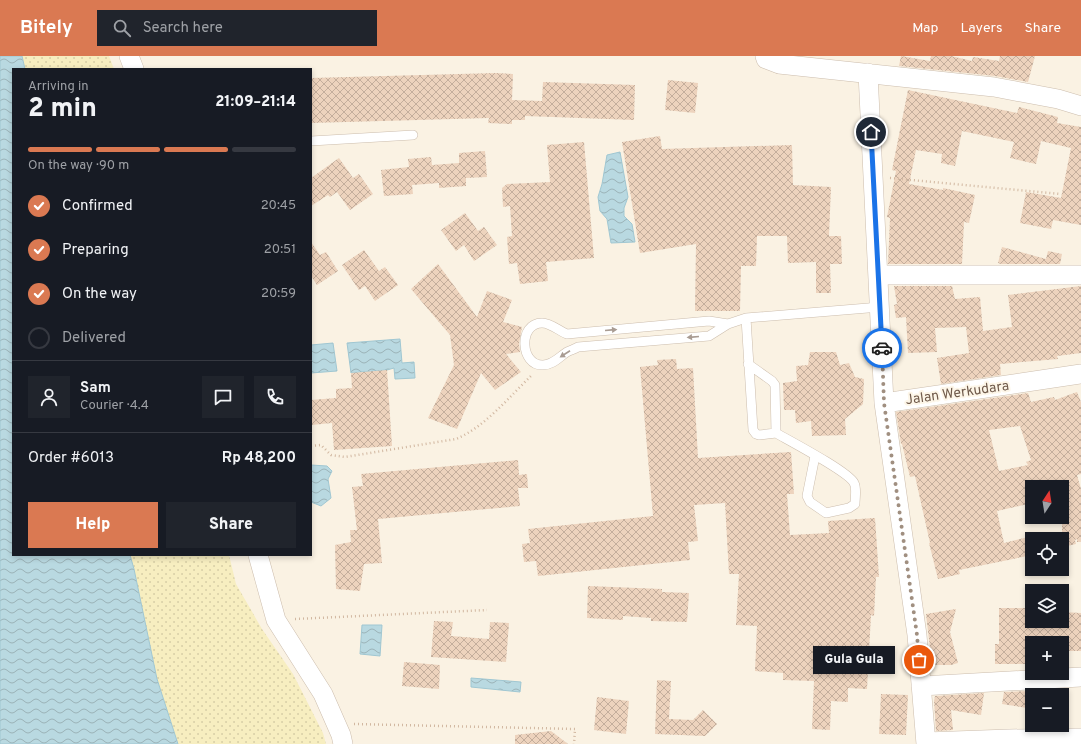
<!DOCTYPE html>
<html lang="en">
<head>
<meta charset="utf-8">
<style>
	:root { --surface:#171b24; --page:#20242c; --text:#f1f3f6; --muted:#9ea1a6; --line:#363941; --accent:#da7952 }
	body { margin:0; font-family:Overpass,sans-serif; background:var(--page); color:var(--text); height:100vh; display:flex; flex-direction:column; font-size:15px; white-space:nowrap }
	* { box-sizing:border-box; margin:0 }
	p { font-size:13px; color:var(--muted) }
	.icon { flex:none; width:22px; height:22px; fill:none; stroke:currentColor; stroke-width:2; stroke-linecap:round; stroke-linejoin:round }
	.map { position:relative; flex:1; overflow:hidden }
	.side { position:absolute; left:12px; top:12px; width:300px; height:488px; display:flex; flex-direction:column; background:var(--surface); border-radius:0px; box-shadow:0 2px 6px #0003 }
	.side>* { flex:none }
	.needle { width:26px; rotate:12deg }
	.controls { position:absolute; left:1025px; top:424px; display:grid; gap:8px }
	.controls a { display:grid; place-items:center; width:44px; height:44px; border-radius:0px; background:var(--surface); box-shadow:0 2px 6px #0003; font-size:20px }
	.pin { position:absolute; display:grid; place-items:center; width:34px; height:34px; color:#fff; margin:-17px; border:2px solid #fff; border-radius:50%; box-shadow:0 1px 4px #0007 }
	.courier { position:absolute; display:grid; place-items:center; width:40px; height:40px; margin:-20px; border:3px solid #1a73e8; border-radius:50%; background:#fff; color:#222; box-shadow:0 1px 5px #0007 }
	.bubble { position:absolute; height:28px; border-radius:0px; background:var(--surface); box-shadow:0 2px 6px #0003; font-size:13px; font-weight:800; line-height:28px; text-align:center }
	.summary em { font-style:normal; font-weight:800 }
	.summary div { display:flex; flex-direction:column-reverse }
	.summary { display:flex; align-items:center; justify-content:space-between; height:68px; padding:0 16px }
	h1 { font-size:26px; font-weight:800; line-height:30px }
	.bar { display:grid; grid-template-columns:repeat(4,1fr); gap:6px 4px; align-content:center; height:48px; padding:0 16px }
	.bar i { height:5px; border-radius:3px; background:var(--line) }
	.bar .current { background:var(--accent) }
	.bar p { grid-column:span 4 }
	.line { display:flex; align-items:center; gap:10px; padding:0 16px; border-top:1px solid var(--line) }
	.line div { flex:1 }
	.round { display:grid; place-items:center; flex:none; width:42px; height:42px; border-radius:0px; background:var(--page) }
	ol { padding:0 16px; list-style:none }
	li { display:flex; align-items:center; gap:12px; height:44px }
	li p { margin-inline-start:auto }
	li .icon { padding:4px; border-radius:50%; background:var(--accent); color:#fff; stroke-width:4 }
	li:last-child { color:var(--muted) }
	li i { width:22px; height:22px; border:2px solid var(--line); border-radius:50% }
	.cta { display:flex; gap:8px; margin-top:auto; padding:8px 16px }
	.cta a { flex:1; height:46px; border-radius:0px; background:var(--accent); color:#fff; font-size:16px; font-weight:800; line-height:46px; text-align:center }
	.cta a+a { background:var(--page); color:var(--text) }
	header { display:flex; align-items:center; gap:24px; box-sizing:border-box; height:56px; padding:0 20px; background:var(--accent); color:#fff }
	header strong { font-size:19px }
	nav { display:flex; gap:22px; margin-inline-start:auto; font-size:14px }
	.search { width:280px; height:36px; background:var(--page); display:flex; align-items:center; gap:10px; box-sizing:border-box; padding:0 14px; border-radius:0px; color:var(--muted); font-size:15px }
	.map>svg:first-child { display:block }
	.sand { fill:url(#sand-dots) }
	.water { fill:url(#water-waves); stroke:#a0c7d2 }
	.building { fill:url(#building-cross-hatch); fill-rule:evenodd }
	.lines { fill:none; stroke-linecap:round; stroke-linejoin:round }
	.service-casing { stroke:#ccbdad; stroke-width:10 }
	.minor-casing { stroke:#ccbdad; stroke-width:20 }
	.path { stroke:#d1b7a0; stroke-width:2.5; stroke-dasharray:1 3; stroke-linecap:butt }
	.service { stroke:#fff; stroke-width:9 }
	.minor { stroke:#fff; stroke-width:19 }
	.oneway { fill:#a99c93 }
	.done { stroke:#a08f80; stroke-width:4; stroke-dasharray:0 7.2 }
	.route { stroke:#1a73e8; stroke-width:5 }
	.labels { text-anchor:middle; stroke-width:4; stroke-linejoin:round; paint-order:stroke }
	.street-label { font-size:14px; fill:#6f5a4b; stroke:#fdf6e8 }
</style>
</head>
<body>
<header>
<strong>Bitely</strong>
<div class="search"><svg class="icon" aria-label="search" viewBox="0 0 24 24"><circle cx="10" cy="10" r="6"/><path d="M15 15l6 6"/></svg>Search here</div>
<nav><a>Map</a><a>Layers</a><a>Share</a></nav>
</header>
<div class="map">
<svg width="1081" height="688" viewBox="0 0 1081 688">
	<defs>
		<pattern id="sand-dots" width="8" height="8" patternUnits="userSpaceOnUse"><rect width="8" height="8" fill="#f7eec0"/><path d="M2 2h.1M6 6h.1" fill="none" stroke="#d7cea6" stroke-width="1.8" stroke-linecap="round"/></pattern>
		<pattern id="water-waves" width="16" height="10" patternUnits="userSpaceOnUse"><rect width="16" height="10" fill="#b9d9e1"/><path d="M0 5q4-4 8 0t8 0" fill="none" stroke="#9bb3b8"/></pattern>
		<pattern id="building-cross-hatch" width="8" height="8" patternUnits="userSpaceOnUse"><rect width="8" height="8" fill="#edd3bd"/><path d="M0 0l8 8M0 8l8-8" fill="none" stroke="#c4ae9c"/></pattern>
	</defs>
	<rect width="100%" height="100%" fill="#faf2e3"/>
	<path class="sand" d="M22 0H109L114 13H25Z
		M130 499H229L236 528 262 573 293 618 323 677 326 688H178L157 623 134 513Z"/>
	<path class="water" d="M0 0H22L25 13H13V499H130L134 513 157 623 178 688H0Z
		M620 96 628 141 624 152V160L632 168 635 186 611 187 607 163 600 155 598 141 602 128 607 99Z
		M400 283 402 307 414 306 415 322 395 323 394 312 387 314 351 317 347 287Z
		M333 287 337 315 311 317V289Z
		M311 409 327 410 332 415 328 423 331 442 321 450 311 446Z
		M362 569H382L380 600 360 598Z
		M471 622 521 626 520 636 471 631Z"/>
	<path class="building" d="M901 0 930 5 931 0H951L972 5 973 1 999 5 1000 0H1035L1028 26 995 20 899 10Z
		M496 17 513 18 512 44 542 45 543 26 635 29 634 64 525 60V64H512V68L488 67 489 62 311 67V22Z
		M668 24 698 27 695 57 665 54Z
		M908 34 1017 57 1019 51 1058 61 1057 67 1081 71V169L1053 164 1051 173 1020 167 1026 136 1061 142 1071 92 1041 85 1036 108 1010 102 1014 86 962 75 955 110 941 107 942 98 916 94 909 128 943 134V132L975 139 969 167 964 166 962 208H888L890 162 887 161 896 115 892 114Z
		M660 80 662 93 792 89 793 129 831 131 829 180H841L842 208H830L831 237H816V206L788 207 787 180H757L756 210H741L740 255H695L696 188 640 197 622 86Z
		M584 86 594 202 546 206 548 225 520 228 517 207 509 208 507 181 512 180 510 150 503 151 502 132 507 128 550 126 547 89Z
		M485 95 487 121 466 122V130L439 132V127L412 129 413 138 384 140 381 114 409 111 408 103 431 101 432 109 459 107V97Z
		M339 102 353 122 359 118 373 138 350 154 337 136 330 141 328 139 311 150V122Z
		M465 157 478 175 484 171 497 189 474 205 464 189 456 195 441 174Z
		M311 186 320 199 326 196 338 215 317 229 311 220Z
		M1002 191 1046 203 1048 195 1062 198 1060 208H1001L998 207Z
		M364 194 379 215 385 211 398 229 375 245 365 230 359 234 342 209Z
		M438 208 477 261 487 235 512 244 503 266 522 271 519 288 520 296 506 298 521 316 495 334 481 317 457 373 428 362 454 309 450 279 411 233Z
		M894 230H952L955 243 980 241 983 275 1012 271 1008 239 1081 230V297L1057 300 1058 303 1000 308 1001 319 941 328 937 302 969 297 966 271 935 272 937 296 908 297 906 261 896 262 894 249 897 248Z
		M810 296H836L840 309 849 307 855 321 864 323 863 348 845 363 846 379 812 380 811 365 796 367 795 354H784L783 327 797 325 796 310 808 309Z
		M676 303 677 313 693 312 698 402 791 396 794 438H787L790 479 829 477 828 465 875 462 879 521H876L874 560 871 559 867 633 848 632V646L831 645 830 674 812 673 814 625 783 624V617L755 615 757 570 736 569 739 518H729L725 447 694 449 698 485 688 486 690 504 538 520 536 505 524 506 522 488 530 487 528 473 653 460 640 311 658 309 657 304Z
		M387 314 392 390 334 394 332 367 311 369V344L336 342V333L352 332 351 317Z
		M1077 336 1081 346V418L1077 419 1081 433V486H1077V483L1075 484 1076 488 1062 491V450H1067L1062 431H1032V447L997 455 1004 487 1032 480V499L959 514 960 518 938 523 929 487H930L915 420 910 421 902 388H901L896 356 1028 337 1031 346 1054 341 1055 344ZM1020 370 1031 404 1026 406 1028 409 999 415 989 374Z
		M518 404 519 419 527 418 528 432H518L520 450 378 463 382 507 364 508 360 535 336 533 335 489 351 486 350 474H357L352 431 363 430 361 418Z
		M588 530 662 533V536L689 537 687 566 651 565V562L623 560V564L587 562Z
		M999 552H1029V565H1062L1063 556 1081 557V595H1062V587H1032V608H995V588H999Z
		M956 553 950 576 958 607 951 609H932L926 558Z
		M434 565 453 566 451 580 489 583 490 566 509 567 506 606 431 601Z
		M404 606 440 609 439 633 402 630Z
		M657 624 671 625 669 663 693 664 703 654 717 668 705 680 655 678Z
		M1030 635 1027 652 1002 648 1004 636Z
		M984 637 981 659 951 654 953 674 936 675 934 645 935 640Z
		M881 638 908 639 906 679 879 678Z
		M597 641 629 645 626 678 594 674Z
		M551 675 568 688H515V679Z"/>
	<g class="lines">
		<g class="service-casing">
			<path id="service" d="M311 85 413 79
				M746 262 753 374 756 378 759 379 776 377 775 329 772 325 748 308
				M728 268 709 265 567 278C559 275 551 267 542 267 518 267 520 310 543 309 553 309 559 301 567 296 571 294 575 293 578 291L709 280 728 268 746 262 880 251
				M776 377C790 385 849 416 854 427 857 432 855 442 855 448L849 452 826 457 810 446 807 440 815 400"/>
		</g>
		<g class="minor-casing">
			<path id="minor" d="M129 0 134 13
				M765 0 766 3 779 8 994 31 1058 43 1081 50
				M868 17 884 347 917 579 926 688
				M878 219H1081
				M884 347 1081 318
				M258 499 276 564 323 638 341 679 343 688
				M921 630 1081 621
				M926 686 1009 683 1081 682"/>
		</g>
		<path class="path" d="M890 122 1060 138
			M311 390 321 389 331 399 345 401 456 383C485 371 509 341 532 319
			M295 563 487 554
			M354 668 575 673 574 688"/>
		<use href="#service" class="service"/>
		<use href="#minor" class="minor"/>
	</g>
	<defs><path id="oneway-solid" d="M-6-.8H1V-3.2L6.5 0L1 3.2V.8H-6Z"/></defs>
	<g class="oneway">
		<use href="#oneway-solid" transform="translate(611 274) rotate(-5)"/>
		<use href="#oneway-solid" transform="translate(693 281) rotate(175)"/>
		<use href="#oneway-solid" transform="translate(565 298) rotate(147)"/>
	</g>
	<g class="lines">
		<path class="done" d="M882 292 884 347 917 579 919 604"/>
		<path class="route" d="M871 76 882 292"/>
	</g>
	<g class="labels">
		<g class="street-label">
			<text transform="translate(957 336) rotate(-8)" y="5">Jalan Werkudara</text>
		</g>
	</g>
</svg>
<div class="controls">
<a><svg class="needle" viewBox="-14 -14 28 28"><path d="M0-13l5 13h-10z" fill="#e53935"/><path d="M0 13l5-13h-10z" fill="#9ea1a6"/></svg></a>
<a><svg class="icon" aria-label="locate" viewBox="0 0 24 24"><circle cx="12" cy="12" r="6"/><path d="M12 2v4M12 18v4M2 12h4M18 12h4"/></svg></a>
<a><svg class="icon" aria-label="layers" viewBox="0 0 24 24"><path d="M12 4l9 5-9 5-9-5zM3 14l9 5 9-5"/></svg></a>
<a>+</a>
<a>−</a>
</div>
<div class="pin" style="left:919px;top:604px;background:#ea580c"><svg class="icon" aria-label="bag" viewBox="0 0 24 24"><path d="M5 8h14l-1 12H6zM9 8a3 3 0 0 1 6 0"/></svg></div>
<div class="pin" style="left:871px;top:76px;background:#1f2937"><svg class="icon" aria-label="home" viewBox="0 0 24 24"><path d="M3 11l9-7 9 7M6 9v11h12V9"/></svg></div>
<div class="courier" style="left:882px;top:292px"><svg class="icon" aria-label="car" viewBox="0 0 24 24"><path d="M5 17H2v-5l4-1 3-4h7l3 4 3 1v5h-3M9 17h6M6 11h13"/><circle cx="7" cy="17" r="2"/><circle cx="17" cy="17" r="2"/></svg></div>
<div class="bubble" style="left:813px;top:590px;width:82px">Gula Gula</div>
<section class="side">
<div class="summary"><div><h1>2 min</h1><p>Arriving in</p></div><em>21:09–21:14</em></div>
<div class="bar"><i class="current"></i><i class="current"></i><i class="current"></i><i></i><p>On the way · 90 m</p></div>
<ol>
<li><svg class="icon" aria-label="check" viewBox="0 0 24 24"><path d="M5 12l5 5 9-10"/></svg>Confirmed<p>20:45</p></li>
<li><svg class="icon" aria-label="check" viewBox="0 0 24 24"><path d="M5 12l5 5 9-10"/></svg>Preparing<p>20:51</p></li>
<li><svg class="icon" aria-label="check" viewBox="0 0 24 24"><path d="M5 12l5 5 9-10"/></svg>On the way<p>20:59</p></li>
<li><i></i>Delivered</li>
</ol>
<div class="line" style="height:72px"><a class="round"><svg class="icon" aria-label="person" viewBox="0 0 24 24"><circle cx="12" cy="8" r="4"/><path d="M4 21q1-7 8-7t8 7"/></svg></a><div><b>Sam</b><p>Courier · 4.4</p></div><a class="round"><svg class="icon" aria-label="chat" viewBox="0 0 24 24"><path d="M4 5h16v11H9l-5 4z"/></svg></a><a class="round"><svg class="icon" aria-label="phone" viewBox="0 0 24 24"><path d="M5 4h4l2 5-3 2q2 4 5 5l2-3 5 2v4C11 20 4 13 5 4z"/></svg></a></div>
<div class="line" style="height:52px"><div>Order #6013</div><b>Rp 48,200</b></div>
<div class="cta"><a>Help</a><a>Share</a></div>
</section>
</div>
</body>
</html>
